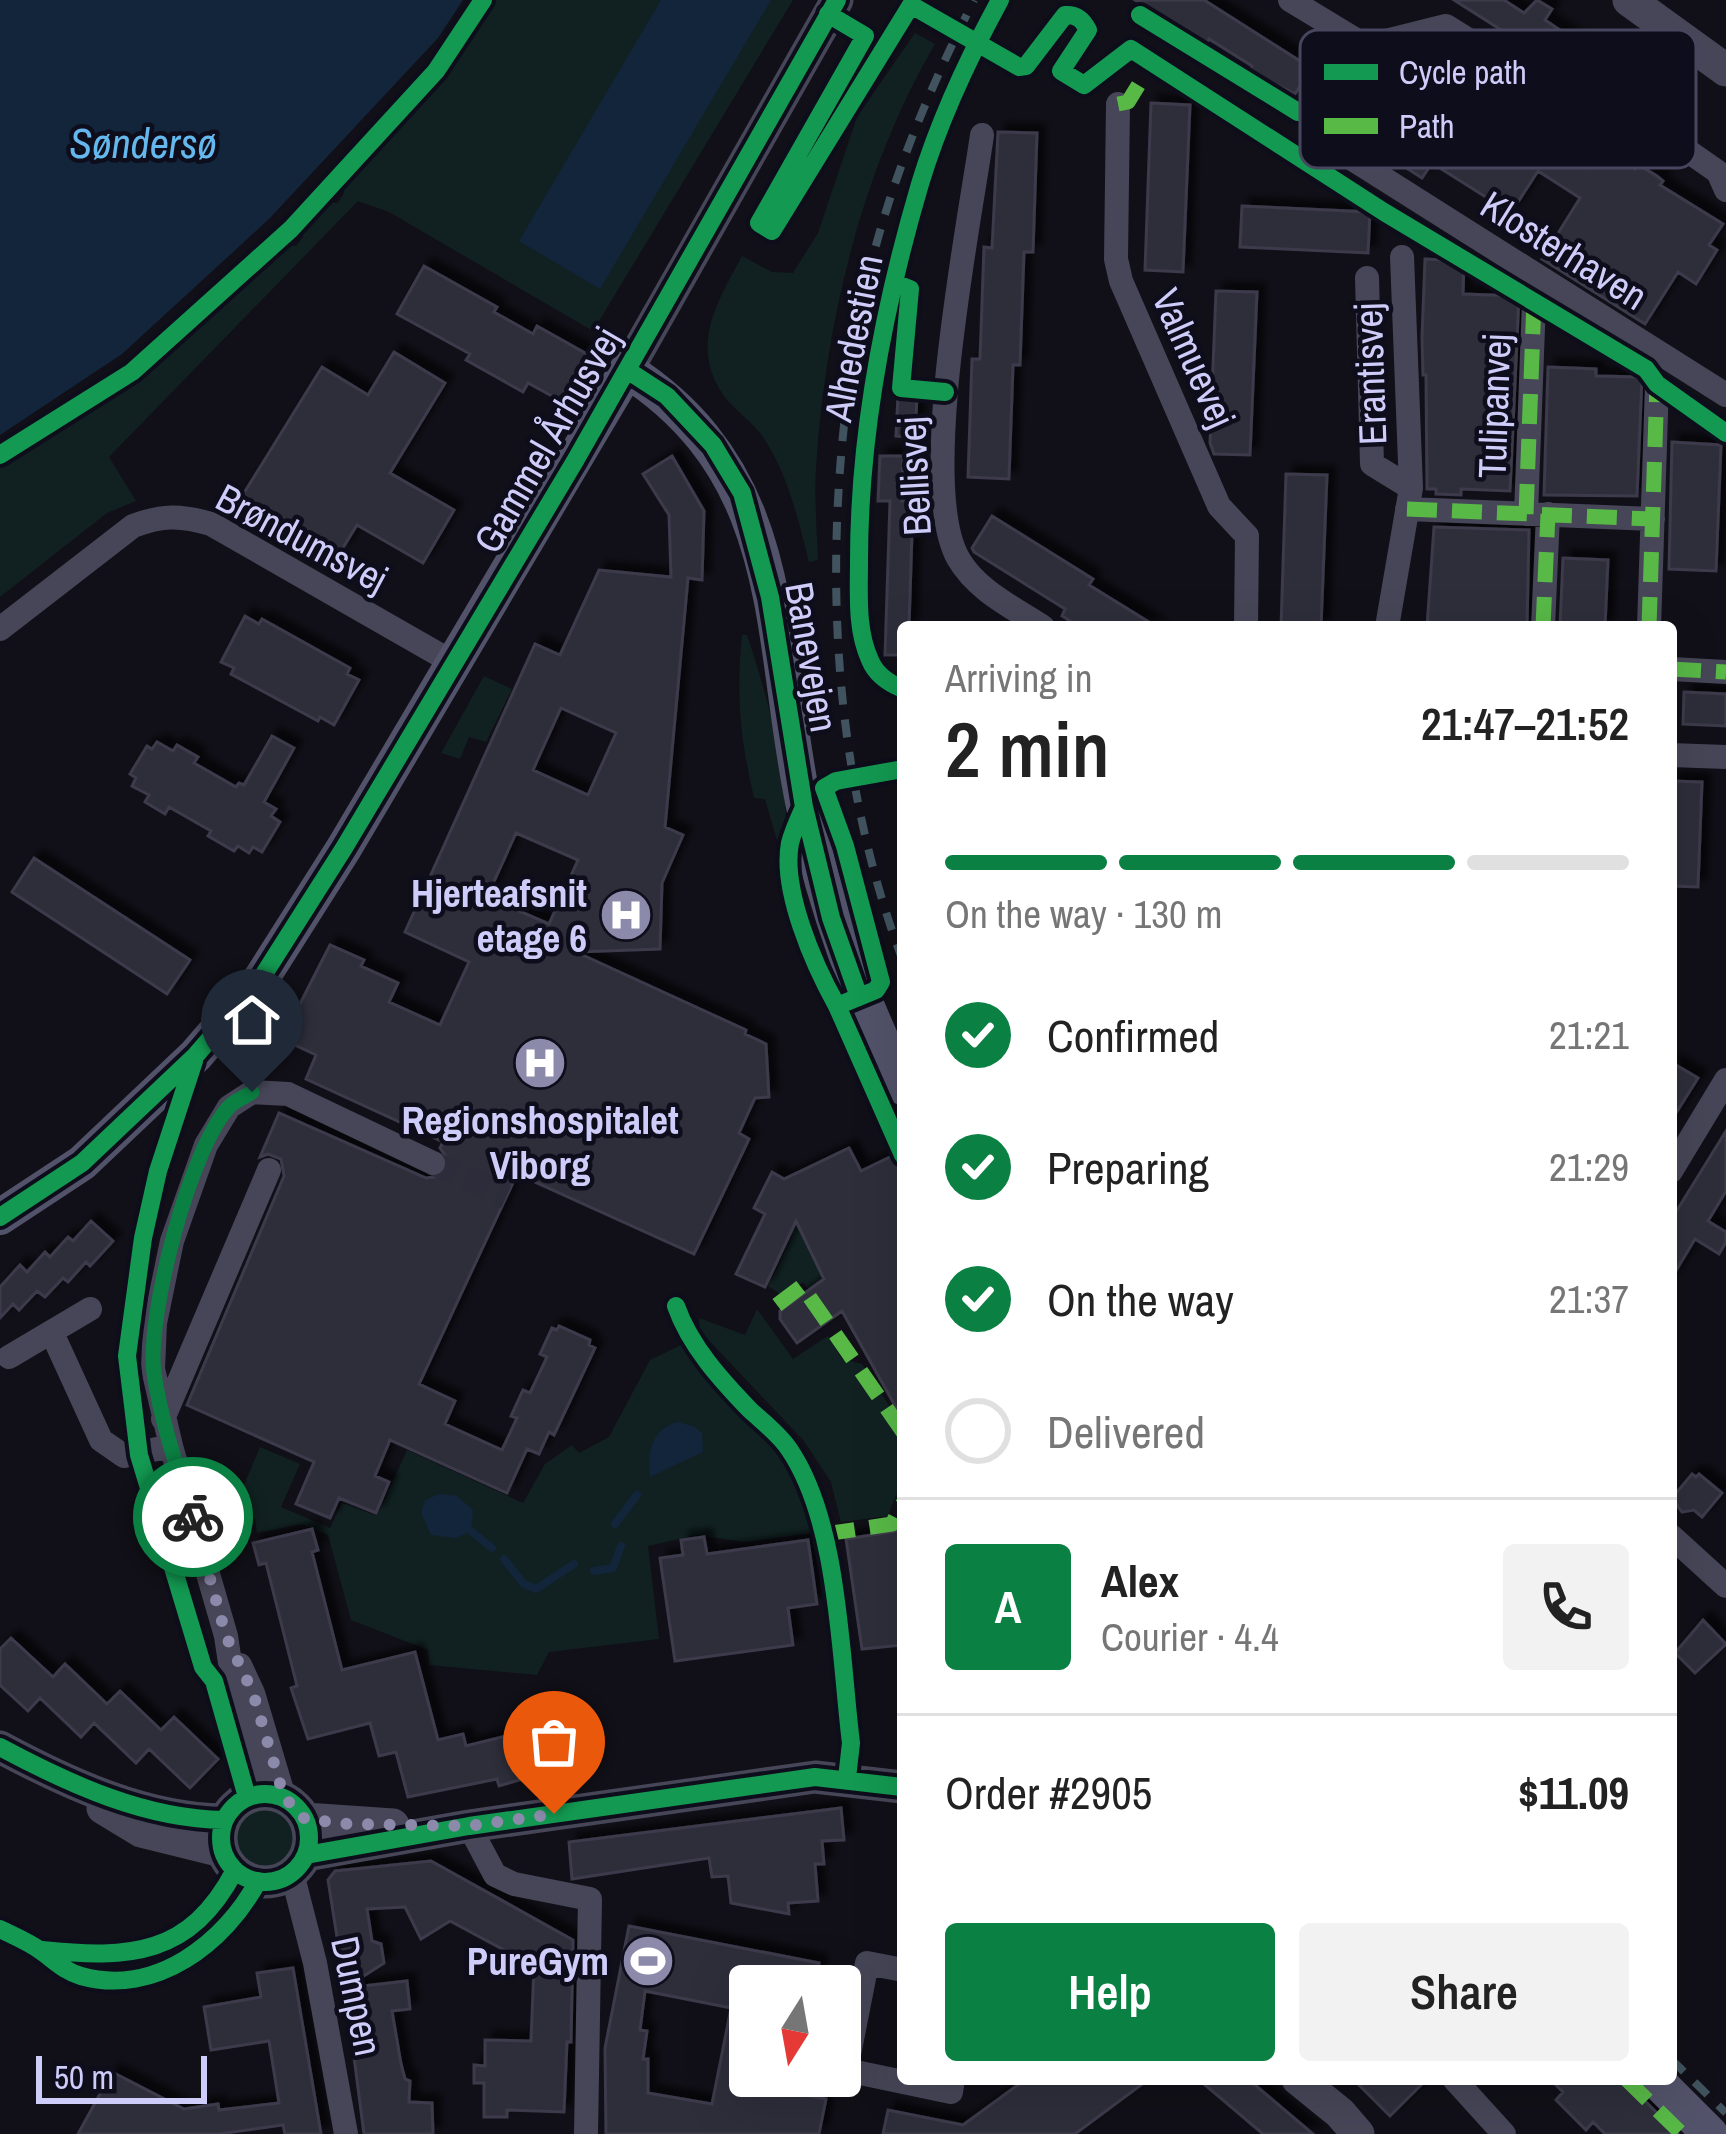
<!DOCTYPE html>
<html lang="en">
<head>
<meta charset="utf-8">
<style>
	:root { --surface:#fff; --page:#f2f2f2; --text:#222; --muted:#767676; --line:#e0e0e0; --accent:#0b8043 }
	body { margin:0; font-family:"Archivo Narrow",sans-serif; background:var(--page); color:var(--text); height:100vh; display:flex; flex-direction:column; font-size:45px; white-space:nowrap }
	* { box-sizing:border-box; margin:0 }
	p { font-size:39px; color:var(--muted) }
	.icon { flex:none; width:66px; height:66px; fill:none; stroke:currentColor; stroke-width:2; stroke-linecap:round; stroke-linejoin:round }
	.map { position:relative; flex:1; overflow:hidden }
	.side { position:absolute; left:897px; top:621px; width:780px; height:1464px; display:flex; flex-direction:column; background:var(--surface); border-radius:12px; box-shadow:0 12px 48px #0002 }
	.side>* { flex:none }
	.needle { width:78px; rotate:191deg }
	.controls { position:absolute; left:729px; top:1965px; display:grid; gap:24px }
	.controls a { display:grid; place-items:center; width:132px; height:132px; border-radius:12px; background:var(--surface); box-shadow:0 12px 48px #0002; font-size:60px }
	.scale { position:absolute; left:36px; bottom:30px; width:171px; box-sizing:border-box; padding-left:12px; border:6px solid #ceccf9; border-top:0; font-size:33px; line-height:42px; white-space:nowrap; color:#ceccf9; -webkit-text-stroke:9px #0e0d1b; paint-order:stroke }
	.pin { position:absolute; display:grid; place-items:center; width:102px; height:102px; color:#fff; margin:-123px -51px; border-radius:50% 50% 50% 0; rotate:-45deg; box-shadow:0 0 12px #0007 }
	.pin .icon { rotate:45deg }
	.courier { position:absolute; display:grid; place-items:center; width:120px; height:120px; margin:-60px; border:9px solid #0b8043; border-radius:50%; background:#fff; color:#222; box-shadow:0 3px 15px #0007 }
	.head em { font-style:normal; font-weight:600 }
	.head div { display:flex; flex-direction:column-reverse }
	.head { display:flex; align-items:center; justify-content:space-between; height:204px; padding:0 48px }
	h1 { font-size:78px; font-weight:600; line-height:90px }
	.bar { display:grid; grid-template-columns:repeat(4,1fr); gap:18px 12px; align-content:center; height:144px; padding:0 48px }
	.bar i { height:15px; border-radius:9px; background:var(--line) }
	.bar .selected { background:var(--accent) }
	.bar p { grid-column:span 4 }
	.line { display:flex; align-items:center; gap:30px; padding:0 48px; border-top:3px solid var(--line) }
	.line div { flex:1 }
	.round { display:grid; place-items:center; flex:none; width:126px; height:126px; border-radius:12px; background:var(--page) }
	ol { padding:0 48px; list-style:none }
	li { display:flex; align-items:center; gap:36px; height:132px }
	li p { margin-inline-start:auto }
	li .icon { padding:12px; border-radius:50%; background:var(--accent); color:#fff; stroke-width:4 }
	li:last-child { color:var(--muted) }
	li i { width:66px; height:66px; border:6px solid var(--line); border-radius:50% }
	.primary-button { display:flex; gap:24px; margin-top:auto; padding:24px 48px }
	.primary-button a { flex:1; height:138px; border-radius:12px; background:var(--accent); color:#fff; font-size:48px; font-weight:600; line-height:138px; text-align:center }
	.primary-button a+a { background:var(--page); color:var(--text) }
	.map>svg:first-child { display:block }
	.green { fill:#112121 }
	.water { fill:#12253b }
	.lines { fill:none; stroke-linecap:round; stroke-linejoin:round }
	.stream { stroke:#12253b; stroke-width:8 }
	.building { fill:#2f2e3a; stroke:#3c3a4b; stroke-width:3; fill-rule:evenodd; filter:url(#shadow) }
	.minor-tunnel { stroke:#2d2c3a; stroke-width:24; stroke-dasharray:24 12; stroke-linecap:butt }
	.minor { stroke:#464658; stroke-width:24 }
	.tertiary { stroke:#464658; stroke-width:33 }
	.secondary { stroke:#52536a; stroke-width:36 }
	.rail { stroke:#40535e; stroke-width:8; stroke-dasharray:18 15; stroke-linecap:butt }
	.quiet { stroke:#58b947; stroke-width:15; stroke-dasharray:30 15; stroke-linecap:butt }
	.cycleway-casing { stroke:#0e0d1b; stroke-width:26 }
	.cycleway { stroke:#139951; stroke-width:18 }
	.done { stroke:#8c8aaa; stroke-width:12; stroke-dasharray:0 21.6 }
	.route { stroke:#0b8043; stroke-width:15 }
	.labels { text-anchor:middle; stroke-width:9; stroke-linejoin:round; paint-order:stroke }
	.street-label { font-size:39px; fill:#ceccf9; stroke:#0e0d1b }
	.poi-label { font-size:39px; font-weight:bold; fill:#ceccf9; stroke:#0e0d1b; text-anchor:end }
	.water-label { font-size:42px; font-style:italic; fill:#65b8ee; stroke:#0e0d1b }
	.key { fill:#0e0d1b; stroke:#48465e; stroke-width:3 }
	.key-label { font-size:33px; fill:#ceccf9 }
</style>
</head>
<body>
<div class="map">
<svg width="1726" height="2134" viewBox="0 0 1726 2134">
	<defs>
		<filter id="shadow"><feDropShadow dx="8" dy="-8" stdDeviation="3" flood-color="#0009"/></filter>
	</defs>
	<rect width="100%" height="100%" fill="#111018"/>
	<path class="green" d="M493 0H793L593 331 389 212 358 201 109 457 136 501 107 513 0 597V467L133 382 278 245 296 246 303 237V222L321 202 338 203 344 193V178L456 57Z
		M915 33 935 44C862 169 825 323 816 468 814 498 817 530 818 560L809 562C798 519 789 478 765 440 754 422 733 410 722 393 690 344 718 301 742 256L772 272 793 273 818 233 857 117Z
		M742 635H747C768 697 795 795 783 861L765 799 754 798C740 737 736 697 742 635Z
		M484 676 512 689 486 742 469 737 460 759 441 753Z
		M791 1175 802 1197 787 1203 838 1311 829 1317 803 1282 783 1296 768 1286 792 1236 772 1220Z
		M757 1309 793 1359 828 1336 842 1359 862 1364 903 1427V1492L896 1495 888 1516 841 1522 831 1482 804 1441 700 1331 699 1318 745 1335Z
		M683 1344C740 1395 802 1456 821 1532L745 1542 696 1535 648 1546 659 1639 549 1652 537 1675 429 1665 428 1650 351 1620 328 1535 302 1524 257 1533 255 1519 233 1511 260 1447 300 1464 281 1507 330 1528 342 1503 377 1516 407 1450 523 1503 545 1464 572 1445 579 1453 609 1437 650 1360Z
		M234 1838a30 30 0 1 1 60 0a30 30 0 1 1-60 0Z"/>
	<path class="water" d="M0 0H463L438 38 268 220 122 354 0 435Z
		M661 0H771L600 289 519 241Z
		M677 1422 693 1426 702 1433 703 1452 650 1477C647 1453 651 1430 677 1422Z
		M439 1494 457 1496 473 1510 471 1531 456 1538 431 1535 421 1513 425 1500Z"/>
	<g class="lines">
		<path class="stream" d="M615 1524 637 1495
			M471 1531 492 1548
			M504 1559 524 1584 536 1589 574 1564
			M594 1571 613 1568 621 1546"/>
	</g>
	<path class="building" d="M1135 0H1204L1311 68 1295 94 1249 71 1252 66 1209 39 1207 43Z
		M1454 0H1504L1524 13 1537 0 1552 9 1545 20 1634 80 1620 102 1531 42 1528 47Z
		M1442 48 1557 123 1561 135 1554 145 1590 168 1603 148 1635 169 1637 164 1657 176 1663 181 1660 185 1723 224 1709 245 1717 250 1696 284 1678 272 1645 324 1542 259 1580 198 1538 171 1511 213 1432 163 1422 178 1369 144 1428 52Z
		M1151 103 1190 105 1183 272 1145 270Z
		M998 132 1037 133 1033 252H1024L1020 365H1013L1009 479 968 477 972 359H980L984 247 992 248Z
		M1242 206 1370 212 1368 253 1240 247Z
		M1425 259 1464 261 1463 294 1519 296 1510 491 1461 489V495L1436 494V489H1427L1426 375H1423L1422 337Z
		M424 266 497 307 494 312 533 334 537 326 587 354 561 401 528 383 523 392 466 360 470 354 397 314Z
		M1216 291 1257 292 1250 455 1214 454 1210 443Z
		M394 352 445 383 390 473 454 510 423 563 357 525 341 551 294 522 285 536 236 506 322 367 368 395Z
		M1548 367 1596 369V376L1642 377 1637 496 1544 495Z
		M898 395 917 396 915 437 896 436Z
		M1672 442 1721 445 1716 571 1669 569Z
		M672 456 704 511 702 580 688 578 665 827 683 835 662 883 660 949 576 952 746 1030 745 1034 766 1044 769 1097 755 1098 739 1133 749 1139 694 1254 517 1174 419 1384 455 1401 445 1424 502 1450 517 1418 511 1416 523 1390 530 1393 547 1357 540 1354 552 1328 557 1330 559 1326 590 1340 589 1345 595 1348 554 1435 549 1432 539 1454 527 1449 507 1493 390 1440 375 1476 389 1482 376 1513 339 1498 330 1518 296 1504 314 1462 187 1405 284 1176 281 1159 268 1154 260 1157 279 1113 426 1178 443 1176 449 1161 440 1148 443 1142 306 1079 316 1055 282 1039 330 945 364 960 361 966 398 983 389 1002 440 1025 469 962 405 932 535 644 560 655 599 570 671 577 669 515 643 474ZM561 708 616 733 588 795 533 770ZM516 833 578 860 549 924 487 897Z
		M880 456H903L902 501H913L909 627H903V655H885L890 501H878Z
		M1286 474 1327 475 1321 627H1281Z
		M992 516 1093 579 1089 585 1157 627H1080L1062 616 1065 609 974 552 972 548Z
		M1434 527 1529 530 1527 627H1427Z
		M1563 558 1608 560 1605 627H1560Z
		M245 616 259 624 262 619 350 668 347 674 359 680 334 725 320 717 318 721 231 674 234 668 221 662Z
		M1684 692 1726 694V726L1683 724Z
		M272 736 294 748 264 802 276 809 271 816 280 822 262 852 253 847 249 853 238 846 234 851 208 836 211 831 169 807 165 814 145 802 149 795 132 786 136 778 130 774 147 746 152 749 157 742 173 751 177 745 198 757 194 763 236 787 239 783 244 785Z
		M1671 781 1702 782 1698 887 1671 886Z
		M34 858 190 960 167 994 12 892Z
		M1671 1062 1698 1078 1671 1121Z
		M1726 1131V1191L1708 1221 1726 1232V1242L1719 1254 1695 1239 1671 1279V1220Z
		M849 1148 861 1171 894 1155 903 1174V1420L842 1311 797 1343 780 1319V1311L824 1279 796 1221 765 1287 736 1274 765 1214 754 1208 772 1172 784 1179Z
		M91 1221 113 1241 90 1266 86 1262 68 1282 63 1278 45 1297 37 1291 19 1310 13 1304 0 1318V1287L20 1265 27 1272 45 1252 50 1257 68 1237 73 1241Z
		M1692 1474 1696 1477 1699 1474 1722 1493 1702 1517 1694 1510 1682 1512 1672 1498Z
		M312 1529 318 1550 312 1552 342 1670 415 1652 438 1740 463 1734 466 1746 526 1731 537 1775 499 1786 497 1779 408 1797 396 1752 379 1756 370 1723 308 1739 291 1688 297 1686 266 1563 259 1565 253 1543Z
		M903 1530V1645L862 1649 846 1539Z
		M704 1537 707 1554 808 1540 817 1604 788 1608 793 1645 675 1661 660 1558 683 1555 681 1540Z
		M1703 1620 1726 1644 1695 1673 1675 1653Z
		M11 1638 53 1677 65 1664 107 1704 120 1691 161 1730 174 1717 218 1759 190 1788 149 1749 136 1763 94 1723 81 1737 40 1698 28 1711 0 1685V1649Z
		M841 1808 844 1840 822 1841 824 1864H815L818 1901 788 1903 789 1914 731 1903 728 1876 712 1877 709 1858 572 1879 569 1842Z
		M431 1861 573 1940 571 2042H567L564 2112 507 2110V2117H484V2083H474V2065L485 2066V2040L531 2041 534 1966 450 1921 421 1939 405 1907 367 1909 372 1941 381 1944 384 1963 345 1988 328 1880 335 1871Z
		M629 1926 819 1963 815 1986H750V2076H797L794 2093 826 2099 819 2134H606L605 2048ZM645 1991 731 2008 712 2104 648 2093V2059H643L647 2031 640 2030Z
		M293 1968 321 2134H285L283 2125 219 2134H78L112 2072 184 2109 218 2104 219 2110 279 2103 269 2041 211 2050 204 2007 261 1997 257 1973Z
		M407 1981 410 2009 392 2011 401 2064 405 2079 410 2081 409 2102 432 2103 433 2134H364L345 1988Z
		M1026 2079H1149L1075 2134H883L888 2110 963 2125Z
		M1198 2079H1248L1313 2134H1263Z
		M1353 2079H1427L1390 2116Z
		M1550 2079H1623L1678 2134H1605L1593 2122 1586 2130 1556 2100 1563 2092Z"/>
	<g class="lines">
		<path class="minor-tunnel" d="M433 1163 506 1197"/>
		<path class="minor" d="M1290 0 1366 46 1446 26 1603 124H1649L1718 172 1726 190
			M1366 46 1328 110 1340 151 1726 395
			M1118 104 1116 259 1121 281 1219 506 1247 536 1246 627
			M982 135C969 226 917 484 958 558 976 590 1012 607 1043 627
			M1367 278 1372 464 1411 488
			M1407 509 1653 519
			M1526 514 1534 301
			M1387 627 1411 488 1402 257
			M1543 627 1548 514
			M1649 627 1657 384
			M0 629 133 526C162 515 181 515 211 524L452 662
			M1671 669 1726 672
			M1671 755 1726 757
			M1671 1171 1726 1080
			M52 1333 101 1440 124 1456 171 1446
			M9 1357 90 1309
			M163 1419 269 1170
			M1671 1536 1726 1586
			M240 1665 253 1693 284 1797
			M259 1794 235 1696 226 1636 171 1446 153 1369 155 1323 172 1241 206 1145 229 1107 252 1092 288 1094 433 1163
			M469 1826 495 1875 514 1884 590 1899 586 2134
			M292 1873 315 1963 346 2134
			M0 1929C14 1936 29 1942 41 1951 55 1961 64 1971 81 1976 155 1997 225 1943 258 1881
			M42 1950C130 1959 190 1956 235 1870
			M903 1970 867 1963 846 2070 951 2092 953 2079
			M1454 2079 1504 2134"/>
		<path class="tertiary" d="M1629 0 1726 70
			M627 370 837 0
			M0 1747C69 1784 145 1819 224 1820
			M221 1838a44 44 0 1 1 88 0a44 44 0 1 1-88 0Z
			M103 1808 141 1831 222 1851
			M305 1819 393 1825
			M306 1855 469 1826 815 1777 902 1787
			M1298 2079 1340 2113 1358 2134"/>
		<path class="secondary" d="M0 1217 82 1163 196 1055 259 982 344 848 627 370C793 477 768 641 805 811 827 913 858 993 903 1087
			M1655 2079 1710 2134"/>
		<path class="rail" d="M903 961C826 758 821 527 860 315 880 206 924 99 974 0
			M1671 2059 1726 2113"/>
		<path class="quiet" d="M1118 104 1128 102 1152 63
			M1407 509 1653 519
			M1526 514 1534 301
			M1543 627 1548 514
			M1649 627 1657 384
			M1671 669 1726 672
			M777 1305 802 1286 903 1432
			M825 1534 892 1524 903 1503
			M1626 2079 1682 2134"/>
		<g class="cycleway-casing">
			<path id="cycleway" d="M828 14 865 36 759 223 772 231 911 5 1019 67 1026 66 1065 15C1077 14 1083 20 1088 30L1061 71 1084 85 1131 49 1384 212 1646 369 1657 384 1726 433
				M1140 15 1298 112 1328 110
				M900 285 910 289 901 388 945 392
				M627 370 667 396 713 445 742 493 770 597 804 807 831 918 859 997
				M0 455 132 372 291 229 436 71 483 0
				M903 689C888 683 876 675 870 660 856 630 859 593 859 561 859 433 884 306 920 184 939 121 969 57 1000 0
				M903 769 836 781 824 788 845 846 881 982 876 990 837 1006 903 1155
				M804 807C799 818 793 831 790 843 781 890 814 965 837 1006
				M194 1061 158 1171 143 1238 127 1356 139 1455 203 1667 214 1681 247 1797
				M0 1217 82 1163 196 1055 259 982 344 848 575 461 837 0
				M676 1306C690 1346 721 1380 750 1410 763 1422 779 1434 789 1449 839 1522 840 1655 851 1743L847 1778
				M0 1747C69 1784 145 1819 224 1820
				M221 1838a44 44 0 1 1 88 0a44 44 0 1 1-88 0Z
				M306 1855 469 1826 815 1777 902 1787
				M0 1929C14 1936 29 1942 41 1951 55 1961 64 1971 81 1976 155 1997 225 1943 258 1881
				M42 1950C130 1959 190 1956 235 1870"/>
		</g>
		<use href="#cycleway" class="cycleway"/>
	</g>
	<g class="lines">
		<path class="done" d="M193 1517 226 1636 253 1693 284 1797 305 1819 348 1824 469 1826 554 1814"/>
		<path class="route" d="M193 1517C178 1470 161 1422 154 1373 146 1318 190 1148 229 1107 234 1101 245 1097 252 1092"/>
	</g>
	<defs>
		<g id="hospital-disc" transform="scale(2.7)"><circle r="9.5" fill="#8c8aaa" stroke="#0e0d1b"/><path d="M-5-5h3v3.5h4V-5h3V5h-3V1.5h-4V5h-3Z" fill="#fff"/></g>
		<g id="stadium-disc" transform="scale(2.7)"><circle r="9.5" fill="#8c8aaa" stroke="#0e0d1b"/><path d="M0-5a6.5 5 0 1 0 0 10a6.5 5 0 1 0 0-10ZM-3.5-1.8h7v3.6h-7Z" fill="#fff"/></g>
	</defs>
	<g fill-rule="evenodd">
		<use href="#hospital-disc" x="626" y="915"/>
		<use href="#hospital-disc" x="540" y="1063"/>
		<use href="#stadium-disc" x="648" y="1961"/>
	</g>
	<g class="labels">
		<g class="street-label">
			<text transform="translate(1564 250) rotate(32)" y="14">Klosterhaven</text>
			<text transform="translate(853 338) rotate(-79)" y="14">Alhedestien</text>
			<text transform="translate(1194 358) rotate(66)" y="14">Valmuevej</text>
			<text transform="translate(1370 374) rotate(-92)" y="14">Erantisvej</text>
			<text transform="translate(1494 406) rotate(-88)" y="14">Tulipanvej</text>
			<text transform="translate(547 440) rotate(-60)" y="14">Gammel Århusvej</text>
			<text transform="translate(914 476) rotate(-93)" y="14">Bellisvej</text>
			<text transform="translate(302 538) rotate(28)" y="14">Brøndumsvej</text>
			<text transform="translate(812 657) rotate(80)" y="14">Banevejen</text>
			<text transform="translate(357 1996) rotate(78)" y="14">Dumpen</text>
		</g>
		<g class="poi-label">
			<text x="587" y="907">Hjerteafsnit<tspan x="587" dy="45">etage 6</tspan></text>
			<text x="540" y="1134" text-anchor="middle">Regionshospitalet<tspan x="540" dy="45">Viborg</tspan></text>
			<text x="609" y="1975">PureGym</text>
		</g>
		<g class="water-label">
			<text x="143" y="158">Søndersø</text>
		</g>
	</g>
	<rect x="1300" y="30" width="396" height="138" rx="18" class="key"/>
	<rect x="1324" y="64" width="54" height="16" fill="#139951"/>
	<rect x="1324" y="118" width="54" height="16" fill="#58b947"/>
	<g class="key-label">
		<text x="1399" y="84">Cycle path</text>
		<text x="1399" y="138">Path</text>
	</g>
</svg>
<div class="controls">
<a><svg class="needle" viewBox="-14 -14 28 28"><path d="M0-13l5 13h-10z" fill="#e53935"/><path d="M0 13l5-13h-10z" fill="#767676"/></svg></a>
</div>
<div class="scale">50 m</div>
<div class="pin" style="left:554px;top:1814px;background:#ea580c"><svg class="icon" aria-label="bag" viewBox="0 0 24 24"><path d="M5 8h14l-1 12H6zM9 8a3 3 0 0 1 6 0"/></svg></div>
<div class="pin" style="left:252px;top:1092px;background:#1f2937"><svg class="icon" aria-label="home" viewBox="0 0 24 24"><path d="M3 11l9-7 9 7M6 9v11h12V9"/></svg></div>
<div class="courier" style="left:193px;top:1517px"><svg class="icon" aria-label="bike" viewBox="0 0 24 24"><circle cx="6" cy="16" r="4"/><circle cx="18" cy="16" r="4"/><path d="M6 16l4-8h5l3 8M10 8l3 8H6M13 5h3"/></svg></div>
<section class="side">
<div class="head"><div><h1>2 min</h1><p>Arriving in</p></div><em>21:47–21:52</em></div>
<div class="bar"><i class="selected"></i><i class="selected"></i><i class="selected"></i><i></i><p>On the way · 130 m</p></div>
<ol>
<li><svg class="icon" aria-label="check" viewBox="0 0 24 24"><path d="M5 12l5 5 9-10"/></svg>Confirmed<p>21:21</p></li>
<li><svg class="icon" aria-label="check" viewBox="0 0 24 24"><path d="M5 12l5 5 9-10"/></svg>Preparing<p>21:29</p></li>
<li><svg class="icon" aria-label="check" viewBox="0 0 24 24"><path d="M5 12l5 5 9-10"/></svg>On the way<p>21:37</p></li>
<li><i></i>Delivered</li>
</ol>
<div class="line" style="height:216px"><b class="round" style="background:var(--accent);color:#fff">A</b><div><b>Alex</b><p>Courier · 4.4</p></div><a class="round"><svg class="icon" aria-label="phone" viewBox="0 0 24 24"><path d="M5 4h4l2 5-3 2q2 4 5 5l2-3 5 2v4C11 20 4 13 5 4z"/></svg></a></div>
<div class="line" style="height:156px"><div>Order #2905</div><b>$11.09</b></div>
<div class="primary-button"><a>Help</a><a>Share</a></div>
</section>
</div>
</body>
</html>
